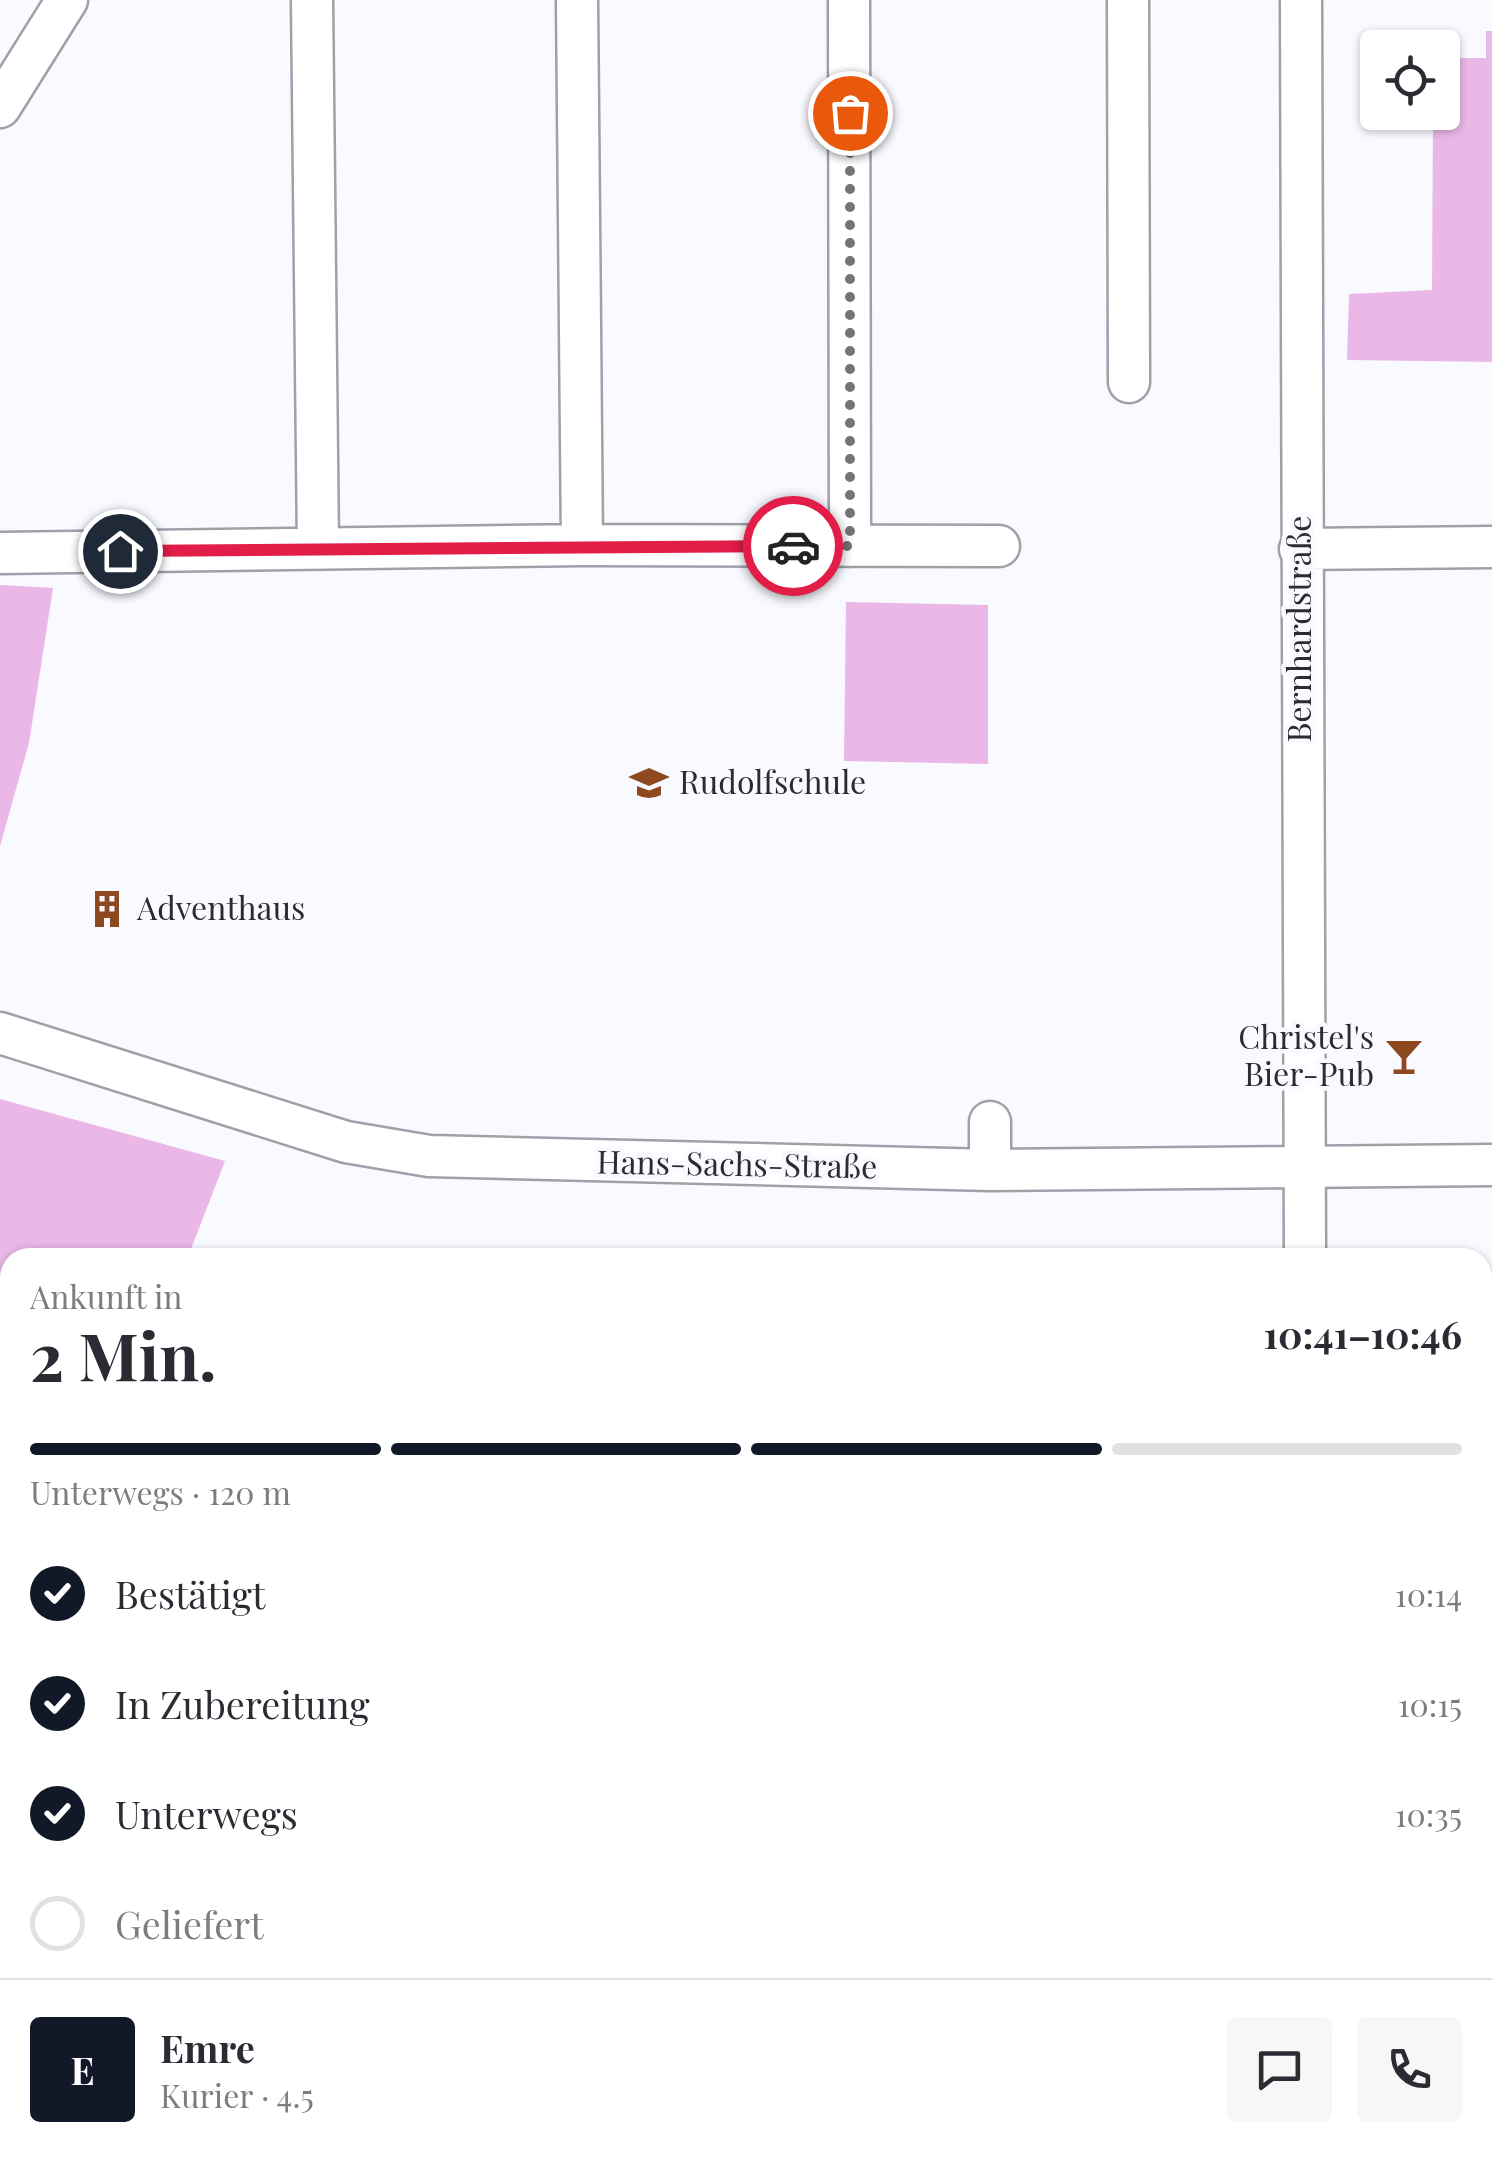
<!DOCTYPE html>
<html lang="de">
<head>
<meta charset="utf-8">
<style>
	:root { --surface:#fff; --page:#f7f7f7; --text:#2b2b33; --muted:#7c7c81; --line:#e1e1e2; --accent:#111827 }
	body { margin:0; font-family:"Playfair Display",serif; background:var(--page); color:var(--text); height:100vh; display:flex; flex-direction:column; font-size:38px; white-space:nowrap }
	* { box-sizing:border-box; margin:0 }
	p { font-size:32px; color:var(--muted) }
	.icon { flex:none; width:55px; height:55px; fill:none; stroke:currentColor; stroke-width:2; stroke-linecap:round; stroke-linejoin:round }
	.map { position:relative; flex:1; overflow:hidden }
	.drawer { position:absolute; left:0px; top:1248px; width:1492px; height:932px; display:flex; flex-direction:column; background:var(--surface); border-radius:30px 30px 0 0; box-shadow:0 2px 8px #0004 }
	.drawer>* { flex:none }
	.fabs { position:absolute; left:1360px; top:30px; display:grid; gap:20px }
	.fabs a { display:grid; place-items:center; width:100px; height:100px; border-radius:10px; background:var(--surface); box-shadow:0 2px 8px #0004; font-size:50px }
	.pin { position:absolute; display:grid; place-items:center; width:85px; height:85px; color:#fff; margin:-42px; border:5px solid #fff; border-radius:50%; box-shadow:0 2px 10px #0007 }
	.courier { position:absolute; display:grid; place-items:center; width:100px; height:100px; margin:-50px; border:8px solid #e11d48; border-radius:50%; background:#fff; color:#222; box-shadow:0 2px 12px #0007 }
	.summary em { font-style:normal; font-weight:700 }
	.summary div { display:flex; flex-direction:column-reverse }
	.summary { display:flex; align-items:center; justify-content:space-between; height:170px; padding:0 30px }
	h1 { font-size:65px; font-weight:700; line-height:75px }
	.bar { display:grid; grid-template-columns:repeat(4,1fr); gap:15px 10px; align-content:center; height:120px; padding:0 30px }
	.bar i { height:12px; border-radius:8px; background:var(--line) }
	.bar .current { background:var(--accent) }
	.bar p { grid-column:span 4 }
	.line { display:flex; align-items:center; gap:25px; padding:0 30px; border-top:2px solid var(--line) }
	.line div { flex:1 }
	.round { display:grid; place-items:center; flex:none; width:105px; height:105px; border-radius:10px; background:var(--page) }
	ol { padding:0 30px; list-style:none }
	li { display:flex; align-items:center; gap:30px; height:110px }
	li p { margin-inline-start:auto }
	li .icon { padding:10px; border-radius:50%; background:var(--accent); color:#fff; stroke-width:4 }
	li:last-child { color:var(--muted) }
	li i { width:55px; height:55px; border:5px solid var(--line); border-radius:50% }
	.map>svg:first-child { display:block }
	.grass { fill:#eab7e7 }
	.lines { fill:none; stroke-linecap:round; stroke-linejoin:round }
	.minor-casing { stroke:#9fa1a9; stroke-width:45 }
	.minor { stroke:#fff; stroke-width:40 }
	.rail-casing { stroke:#757579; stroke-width:11 }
	.rail { stroke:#f9faff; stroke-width:8; stroke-dasharray:22; stroke-linecap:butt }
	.done { stroke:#747478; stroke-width:10; stroke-dasharray:0 18 }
	.route { stroke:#e11d48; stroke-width:12 }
	.labels { text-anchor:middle; stroke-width:9; stroke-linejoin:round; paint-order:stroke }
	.street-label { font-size:32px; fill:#2c2c30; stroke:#f9faff }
	.poi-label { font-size:32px; fill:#2c2c30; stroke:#f9faff; text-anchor:start }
</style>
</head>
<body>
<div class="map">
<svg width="1492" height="2179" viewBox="0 0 1492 2179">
	<rect width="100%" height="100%" fill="#f9faff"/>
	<path class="grass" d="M1486 31H1492V362L1347 360 1349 294 1432 290 1433 113 1442 112 1443 58H1486Z
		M0 585 53 588 29 743 0 846Z
		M846 602 988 605V764L844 761Z
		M0 1099 225 1161 188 1257 10 1258V1297L0 1293Z
		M1482 1480 1492 1485V1711L1482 1710Z
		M1483 2114 1492 2121V2179H1357L1345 2170H1482Z"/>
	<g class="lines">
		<g class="minor-casing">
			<path id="minor" d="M312 0 318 548
				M577 0 582 545
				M849 0 850 546
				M1128 0 1129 382
				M1301 0 1305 1258
				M0 107 67 0
				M1300 549 1492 547
				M0 553 582 545 999 546
				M0 1033 346 1142 429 1156 990 1170 1492 1165
				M990 1122V1170
				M0 1538 10 1542
				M1482 1903 1492 1898
				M944 2170 956 2179
				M1074 2179 1081 2170"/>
		</g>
		<use href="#minor" class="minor"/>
		<g class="rail-casing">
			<path id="rail" d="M0 1344 10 1348
				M0 1421 10 1426
				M0 1447 10 1452
				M1102 2170 1114 2179
				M1140 2170 1153 2179
				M1254 2170 1266 2179"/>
		</g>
		<use href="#rail" class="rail"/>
	</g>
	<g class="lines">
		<path class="done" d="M793 546H850V113"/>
		<path class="route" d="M120 551 793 546"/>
	</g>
	<defs>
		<g id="school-bare" transform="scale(3)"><path d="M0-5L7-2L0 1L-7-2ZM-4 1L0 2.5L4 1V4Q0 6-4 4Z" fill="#8e4920" stroke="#f9faff" stroke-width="2.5" paint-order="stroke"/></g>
		<g id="building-bare" transform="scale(3)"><path d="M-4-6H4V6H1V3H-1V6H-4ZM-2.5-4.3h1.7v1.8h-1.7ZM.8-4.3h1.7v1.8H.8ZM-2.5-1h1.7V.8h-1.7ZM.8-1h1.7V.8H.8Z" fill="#8e4920" stroke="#f9faff" stroke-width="2.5" paint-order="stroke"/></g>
		<g id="bar-bare" transform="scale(3)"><path d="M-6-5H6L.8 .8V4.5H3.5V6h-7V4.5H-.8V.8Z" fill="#8e4920" stroke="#f9faff" stroke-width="2.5" paint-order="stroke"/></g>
	</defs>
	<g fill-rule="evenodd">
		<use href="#school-bare" x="649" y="783"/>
		<use href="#building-bare" x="107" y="909"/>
		<use href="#bar-bare" x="1404" y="1056"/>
	</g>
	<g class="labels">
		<g class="street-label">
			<text transform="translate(1300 629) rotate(-90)" y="11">Bernhardstraße</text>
			<text transform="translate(737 1165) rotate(1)" y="11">Hans-Sachs-Straße</text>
		</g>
		<g class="poi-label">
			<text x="679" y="794">Rudolfschule</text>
			<text x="137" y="920">Adventhaus</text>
			<text x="1374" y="1049" text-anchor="end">Christel's<tspan x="1374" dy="37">Bier-Pub</tspan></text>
		</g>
	</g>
</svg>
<div class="fabs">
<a><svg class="icon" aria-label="locate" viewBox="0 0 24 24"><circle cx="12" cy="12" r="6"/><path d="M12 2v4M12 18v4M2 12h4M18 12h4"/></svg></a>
</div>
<div class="pin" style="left:850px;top:113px;background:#ea580c"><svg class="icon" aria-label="bag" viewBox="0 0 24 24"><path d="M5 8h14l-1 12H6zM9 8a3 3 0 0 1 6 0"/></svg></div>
<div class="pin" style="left:120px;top:551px;background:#1f2937"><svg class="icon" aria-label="home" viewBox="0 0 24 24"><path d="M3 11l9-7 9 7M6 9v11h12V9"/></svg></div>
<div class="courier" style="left:793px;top:546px"><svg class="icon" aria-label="car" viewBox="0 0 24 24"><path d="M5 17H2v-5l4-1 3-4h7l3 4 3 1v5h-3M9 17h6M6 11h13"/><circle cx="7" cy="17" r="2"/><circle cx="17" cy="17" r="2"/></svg></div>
<section class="drawer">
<div class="summary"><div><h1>2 Min.</h1><p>Ankunft in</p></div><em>10:41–10:46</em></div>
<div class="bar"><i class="current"></i><i class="current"></i><i class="current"></i><i></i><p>Unterwegs · 120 m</p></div>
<ol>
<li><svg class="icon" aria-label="check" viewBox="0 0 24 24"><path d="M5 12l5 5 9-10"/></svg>Bestätigt<p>10:14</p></li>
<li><svg class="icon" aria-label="check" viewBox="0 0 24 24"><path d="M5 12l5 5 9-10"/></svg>In Zubereitung<p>10:15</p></li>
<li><svg class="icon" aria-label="check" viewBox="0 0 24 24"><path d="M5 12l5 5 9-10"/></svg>Unterwegs<p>10:35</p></li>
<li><i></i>Geliefert</li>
</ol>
<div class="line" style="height:180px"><b class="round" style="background:var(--accent);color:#fff">E</b><div><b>Emre</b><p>Kurier · 4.5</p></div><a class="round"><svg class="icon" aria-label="chat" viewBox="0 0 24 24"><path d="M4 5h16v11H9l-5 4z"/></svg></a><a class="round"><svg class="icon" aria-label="phone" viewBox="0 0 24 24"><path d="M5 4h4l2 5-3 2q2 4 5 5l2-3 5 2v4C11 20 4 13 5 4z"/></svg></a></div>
</section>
</div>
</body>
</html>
